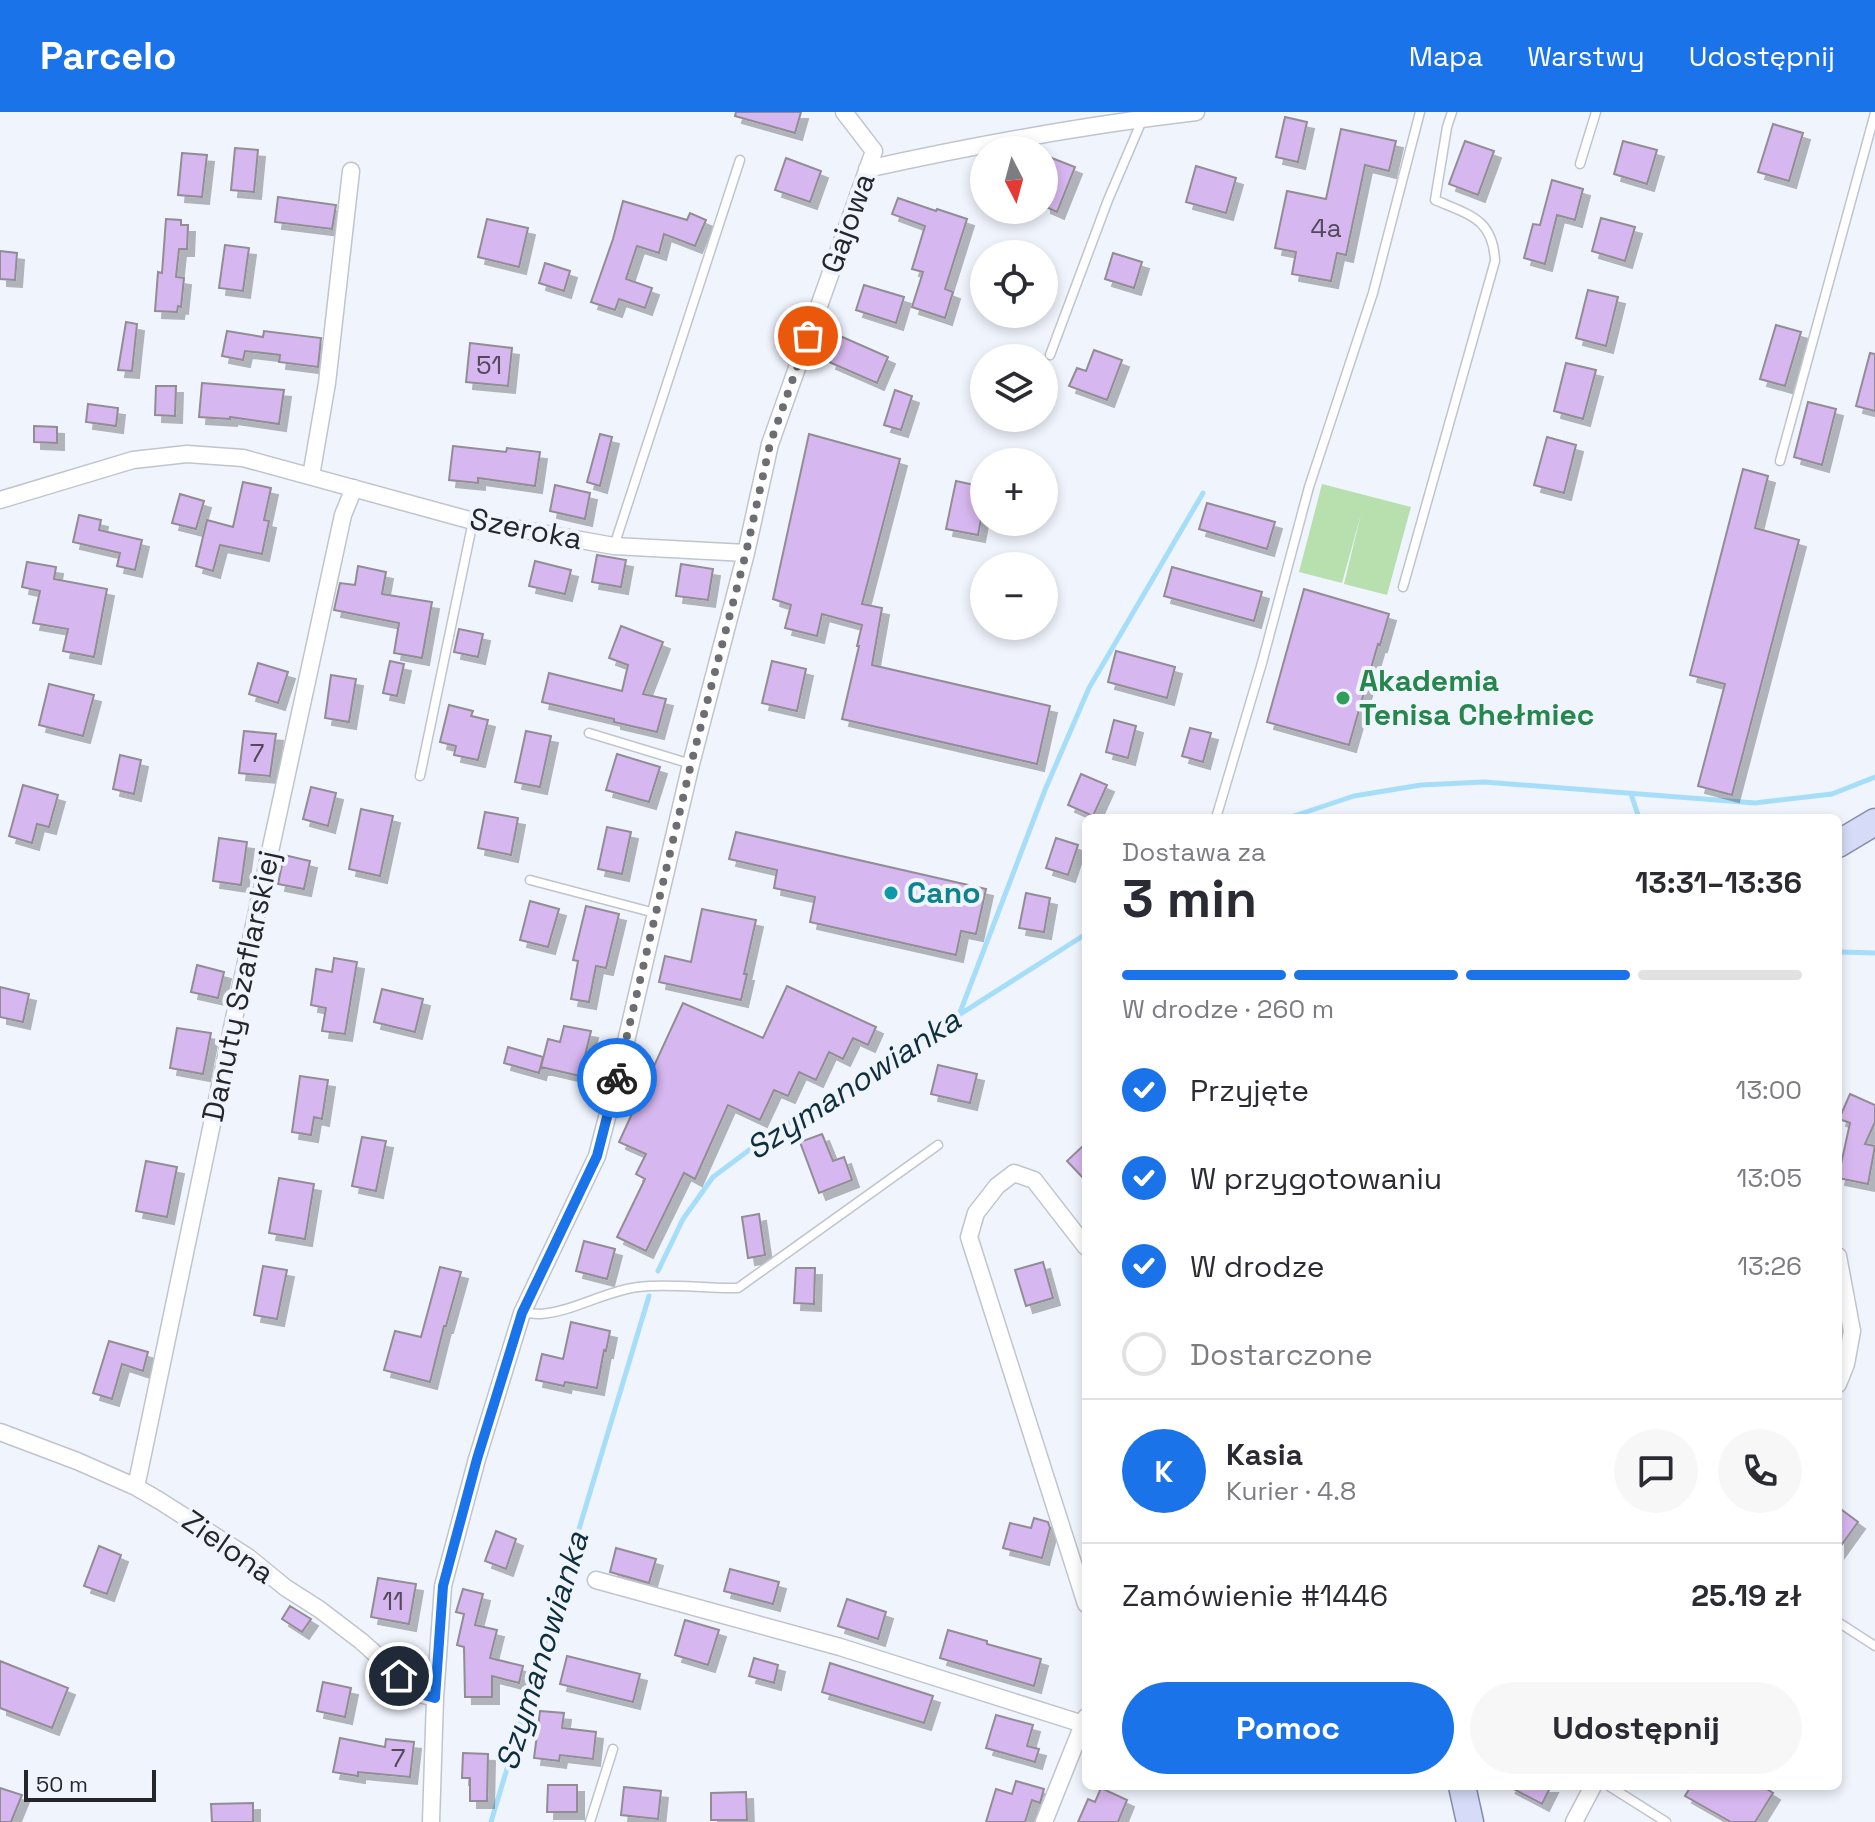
<!DOCTYPE html>
<html lang="pl">
<head>
<meta charset="utf-8">
<style>
	:root { --surface:#fff; --page:#f7f7f7; --text:#2b2b33; --muted:#7c7c81; --line:#e1e1e2; --accent:#1a73e8 }
	body { margin:0; font-family:"Space Grotesk",sans-serif; background:var(--page); color:var(--text); height:100vh; display:flex; flex-direction:column; font-size:30px; white-space:nowrap }
	* { box-sizing:border-box; margin:0 }
	p { font-size:26px; color:var(--muted) }
	.icon { flex:none; width:44px; height:44px; fill:none; stroke:currentColor; stroke-width:2; stroke-linecap:round; stroke-linejoin:round }
	.map { position:relative; flex:1; overflow:hidden }
	.panel { position:absolute; left:1082px; top:702px; width:760px; height:976px; display:flex; flex-direction:column; background:var(--surface); border-radius:12px; box-shadow:0 4px 12px #0003 }
	.panel>* { flex:none }
	.needle { width:52px; rotate:174deg }
	.fabs { position:absolute; left:970px; top:24px; display:grid; gap:16px }
	.fabs a { display:grid; place-items:center; width:88px; height:88px; border-radius:50%; background:var(--surface); box-shadow:0 4px 12px #0003; font-size:40px }
	.scale { position:absolute; left:24px; bottom:20px; width:132px; box-sizing:border-box; padding-left:8px; border:4px solid #25262a; border-top:0; font-size:22px; line-height:28px; white-space:nowrap; color:#25262a; -webkit-text-stroke:6px #f0f4fd; paint-order:stroke }
	.pin { position:absolute; display:grid; place-items:center; width:68px; height:68px; color:#fff; margin:-34px; border:4px solid #fff; border-radius:50%; box-shadow:0 2px 8px #0007 }
	.courier { position:absolute; display:grid; place-items:center; width:80px; height:80px; margin:-40px; border:6px solid #1a73e8; border-radius:50%; background:#fff; color:#222; box-shadow:0 2px 10px #0007 }
	.overview em { font-style:normal; font-weight:700 }
	.overview div { display:flex; flex-direction:column-reverse }
	.overview { display:flex; align-items:center; justify-content:space-between; height:136px; padding:0 40px }
	h1 { font-size:52px; font-weight:700; line-height:60px }
	.bar { display:grid; grid-template-columns:repeat(4,1fr); gap:12px 8px; align-content:center; height:96px; padding:0 40px }
	.bar i { height:10px; border-radius:6px; background:var(--line) }
	.bar .active { background:var(--accent) }
	.bar p { grid-column:span 4 }
	.line { display:flex; align-items:center; gap:20px; padding:0 40px; border-top:2px solid var(--line) }
	.line div { flex:1 }
	.round { display:grid; place-items:center; flex:none; width:84px; height:84px; border-radius:42px; background:var(--page) }
	ol { padding:0 40px; list-style:none }
	li { display:flex; align-items:center; gap:24px; height:88px }
	li p { margin-inline-start:auto }
	li .icon { padding:8px; border-radius:50%; background:var(--accent); color:#fff; stroke-width:4 }
	li:last-child { color:var(--muted) }
	li i { width:44px; height:44px; border:4px solid var(--line); border-radius:50% }
	.action { display:flex; gap:16px; margin-top:auto; padding:16px 40px }
	.action a { flex:1; height:92px; border-radius:48px; background:var(--accent); color:#fff; font-size:32px; font-weight:700; line-height:92px; text-align:center }
	.action a+a { background:var(--page); color:var(--text) }
	header { display:flex; align-items:center; gap:48px; box-sizing:border-box; height:112px; padding:0 40px; background:var(--accent); color:#fff }
	header strong { font-size:38px }
	nav { display:flex; gap:44px; margin-inline-start:auto; font-size:28px }
	.map>svg:first-child { display:block }
	.green { fill:#b7e0ae }
	.lines { fill:none; stroke-linecap:round; stroke-linejoin:round }
	.stream { stroke:#a6defa; stroke-width:5 }
	.building { fill:#d7b7ef; stroke:#928d95; stroke-width:2; filter:url(#shadow) }
	.lane-casing { stroke:#c0c4cd; stroke-width:11 }
	.street-casing { stroke:#c0c4cd; stroke-width:19 }
	.primary-casing { stroke:#868dac; stroke-width:29 }
	.lane { stroke:#fff; stroke-width:8 }
	.street { stroke:#fff; stroke-width:16 }
	.primary { stroke:#d6dcf7; stroke-width:26 }
	.done { stroke:#6c6e74; stroke-width:8; stroke-dasharray:0 14.4 }
	.route { stroke:#1a73e8; stroke-width:10 }
	.leisure-dot { fill:#2e9e5b; stroke:#f0f4fd; stroke-width:3 }
	.culture-dot { fill:#0f9aa8; stroke:#f0f4fd; stroke-width:3 }
	.labels { text-anchor:middle; stroke-width:8; stroke-linejoin:round; paint-order:stroke }
	.number-label { font-size:26px; fill:#524a5b }
	.street-label { font-size:30px; fill:#25262a; stroke:#f0f4fd }
	.leisure-label { font-size:30px; font-weight:bold; fill:#27864d; stroke:#f0f4fd; text-anchor:start }
	.culture-label { font-size:30px; font-weight:bold; fill:#0d838f; stroke:#f0f4fd; text-anchor:start }
	.water-label { font-size:32px; font-style:italic; fill:#0d2f3d; stroke:#f0f4fd }
</style>
</head>
<body>
<header>
<strong>Parcelo</strong>
<nav><a>Mapa</a><a>Warstwy</a><a>Udostępnij</a></nav>
</header>
<div class="map">
<svg width="1875" height="1710" viewBox="0 0 1875 1710">
	<defs>
		<filter id="shadow"><feDropShadow dx="7" dy="7" stdDeviation="0" flood-color="#0004"/></filter>
	</defs>
	<rect width="100%" height="100%" fill="#f0f4fd"/>
	<path class="green" d="M1322 372 1411 395 1387 483 1344 472 1361 402 1342 471 1299 460Z"/>
	<g class="lines">
		<path class="stream" d="M1631 682 1639 706
			M1288 706 1354 684 1421 673 1484 670 1755 691 1832 682 1875 665
			M1842 840 1875 841
			M959 903 1045 678 1089 576 1203 381
			M658 1159 683 1107 713 1065 764 1027 1086 822
			M491 1710 649 1184"/>
	</g>
	<path class="building" d="M736 0H801L795 21 735 4Z
		M1285 5 1307 10 1298 50 1276 45Z
		M1773 12 1803 21 1789 69 1758 60Z
		M1341 17 1396 29 1389 59 1365 53 1346 143 1337 141 1331 169 1292 162 1296 140 1275 136 1287 79 1326 87Z
		M1465 29 1494 39 1478 83 1449 72Z
		M1623 29 1657 38 1647 72 1614 62Z
		M235 36 258 38 254 80 231 78Z
		M182 41 207 43 202 85 178 83Z
		M1044 43 1075 55 1057 100 1044 94Z
		M786 46 821 59 810 90 775 78Z
		M1196 54 1236 66 1226 101 1186 90Z
		M1552 68 1583 77 1575 108 1557 103 1545 152 1524 146 1533 112 1540 113Z
		M278 85 336 93 332 117 275 110Z
		M898 86 936 99 937 97 967 107 945 177 953 180 945 206 912 195 923 160 912 157 925 114 892 102Z
		M623 89 687 108 690 101 706 108 695 134 664 122 659 141 637 134 626 167 652 176 645 196 619 187 615 198 591 190 613 127Z
		M1601 106 1635 115 1625 149 1592 139Z
		M166 107 181 108V113H188L187 137H179L176 165 184 166 181 195 178 194 177 200 155 199 158 160 162 161Z
		M487 107 528 116 519 155 478 145Z
		M225 133 249 136 243 179 219 176Z
		M0 139 17 141 15 168 0 167Z
		M1113 141 1142 150 1134 176 1105 167Z
		M545 151 570 159 564 179 539 171Z
		M864 173 904 185 896 211 856 198Z
		M1588 178 1618 185 1606 234 1576 226Z
		M126 210 137 212 132 259 118 258Z
		M1776 213 1801 220 1785 274 1760 267Z
		M227 219 263 225 264 219 321 226 318 255 279 250 280 243 245 239 243 248 222 244Z
		M840 224 888 245 877 271 829 250Z
		M470 231 512 236 508 274 466 270Z
		M1094 238 1122 248 1107 288 1069 274 1077 256 1086 259Z
		M1870 241 1875 242V299L1856 294Z
		M1566 251 1596 258 1583 307 1554 299Z
		M202 271 284 278 279 312 230 305V307L199 305Z
		M156 274H176L175 304 155 303Z
		M895 278 912 284 901 318 884 313Z
		M1808 290 1836 297 1822 353 1794 345Z
		M88 292 118 296 116 314 86 310Z
		M34 314 57 315V331L34 330Z
		M600 322 612 325 600 374 587 370Z
		M809 322 900 347 862 492 882 496 872 553 1050 594 1037 652 842 607 859 534H857L862 513 822 502 817 524 785 516 791 493 773 487Z
		M1547 325 1576 333 1564 381 1534 373Z
		M453 334 506 340 507 336 540 340 535 374 478 366V371L449 368Z
		M1743 357 1768 364 1755 416 1799 428 1732 683 1698 674 1725 572 1690 563Z
		M956 369 984 375V391L978 423 946 417Z
		M243 370 271 376 264 408 269 409 262 442 220 433 213 459 196 454 207 408 233 415Z
		M555 373 590 381 585 407 550 399Z
		M180 382 204 389 196 417 172 411Z
		M1207 391 1275 410 1267 437 1199 417Z
		M79 403 101 408 99 418 142 428 135 458 117 454 120 441 73 430Z
		M597 443 626 448 621 475 592 470Z
		M535 449 571 458 565 482 529 474Z
		M27 450 56 455 54 467 107 477 94 545 63 539 68 517 33 511 40 479 22 475Z
		M681 452 713 457 708 488 676 484Z
		M358 454 386 460 382 482 432 490 422 546 394 541 399 511 334 498 340 471 355 473Z
		M1172 455 1262 480 1254 509 1164 484Z
		M1304 477 1389 502 1380 533 1378 532 1349 633 1267 610Z
		M621 514 663 530 643 582 666 587 657 620 614 610V607L542 590 549 561 622 579 628 553 609 546Z
		M459 517 483 522 478 545 454 540Z
		M1116 539 1175 555 1167 586 1108 570Z
		M390 549 404 552 397 584 383 581Z
		M772 549 806 557 797 599 762 591Z
		M258 551 288 560 278 591 249 582Z
		M331 563 356 567 349 610 325 606Z
		M49 572 94 583 83 624 39 613Z
		M449 593 473 599 471 604 488 608 478 648 454 643 456 634 440 630Z
		M1114 608 1136 614 1128 646 1106 640Z
		M1190 616 1211 621 1203 650 1182 644Z
		M244 619 276 622 270 664 239 661Z
		M526 619 551 624 540 675 515 670Z
		M617 642 660 655 649 690 606 678Z
		M120 643 141 648 134 682 113 677Z
		M1081 662 1107 673 1093 704 1068 693Z
		M23 673 58 683 49 715 37 712 32 731 9 724Z
		M311 675 336 681 328 714 303 707Z
		M361 697 393 704 380 764 349 757Z
		M485 700 518 706 511 743 478 736Z
		M607 715 631 720 622 762 598 757Z
		M736 720 986 777 976 822 961 819 956 843 810 810 815 785 774 776 777 758 729 747Z
		M219 726 247 730 241 773 213 769Z
		M1056 726 1078 733 1068 763 1046 756Z
		M284 743 310 749 304 777 278 772Z
		M1026 781 1050 786 1044 820 1019 816Z
		M530 789 559 797 548 835 520 828Z
		M586 794 619 802 606 856 596 854 589 890 571 887 578 849 573 848Z
		M702 797 756 808 744 862H747L741 888 659 870 665 844 691 850Z
		M334 846 357 850 345 922 322 919 326 896 311 893 316 857 332 860Z
		M197 853 224 860 218 886 191 880Z
		M787 874 876 915 868 933 853 926 843 947 829 940 816 968 799 960 788 984 774 978 760 1008 728 993 695 1067 684 1061 646 1139 617 1125 645 1067 636 1062 646 1042 619 1030 683 891 763 926Z
		M0 875 29 882 23 910 0 905Z
		M382 877 423 887 415 920 374 910Z
		M564 914 591 919 580 964 541 955 548 927 560 930Z
		M177 916 211 921 203 962 170 956Z
		M508 935 543 945 539 961 504 951Z
		M938 953 977 962 970 991 931 982Z
		M300 964 328 968 322 1007 314 1005 311 1023 292 1020Z
		M1850 982 1875 993V1010L1865 1032 1875 1034 1868 1072 1838 1066 1850 1011 1839 1007Z
		M822 1022 833 1049 844 1045 852 1068 819 1081 800 1030Z
		M362 1025 386 1029 376 1079 352 1074Z
		M1086 1031V1069L1067 1049Z
		M146 1049 177 1055 167 1105 136 1099Z
		M279 1066 314 1072 305 1127 269 1121Z
		M759 1102 765 1143 748 1146 742 1105Z
		M584 1129 615 1137 607 1167 576 1159Z
		M1043 1150 1053 1186 1026 1194 1015 1158Z
		M263 1154 287 1158 277 1207 254 1203Z
		M440 1155 461 1160 446 1214H444L430 1270 384 1258 395 1219 421 1225Z
		M796 1156H815L814 1192 794 1191Z
		M571 1210 610 1219 606 1239 604 1238 597 1276 565 1270 564 1274 536 1268 542 1242 563 1247Z
		M109 1229 148 1240 143 1259 122 1252 112 1287 93 1281Z
		M1838 1395 1858 1410 1838 1438Z
		M1034 1406 1048 1410 1050 1416 1042 1446 1003 1436 1010 1411 1031 1416Z
		M496 1419 516 1427 506 1457 485 1449Z
		M99 1434 121 1443 107 1482 84 1474Z
		M616 1436 656 1447 649 1471 610 1460Z
		M730 1457 779 1470 773 1492 724 1479Z
		M378 1466 416 1472 409 1512 371 1505Z
		M463 1477 483 1482 475 1513 497 1518 490 1546 523 1554 519 1571 492 1564V1585H465L464 1535 457 1533 464 1502 456 1500Z
		M847 1487 886 1500 878 1527 838 1514Z
		M290 1494 311 1507 302 1520 282 1507Z
		M685 1508 719 1518 708 1553 675 1543Z
		M948 1518 987 1529V1532L1041 1547 1034 1574 940 1546Z
		M567 1544 640 1562 633 1590 560 1572Z
		M754 1546 778 1553 774 1571 749 1564Z
		M0 1549 68 1576 52 1616 0 1596Z
		M830 1551 933 1584 924 1611 822 1580Z
		M323 1570 351 1576 345 1605 317 1599Z
		M540 1599 564 1601 562 1616 596 1620 593 1647 560 1643 559 1649 534 1646Z
		M996 1603 1033 1613 1027 1634 1039 1637 1035 1650 986 1636Z
		M340 1626 385 1635 386 1627 414 1630 410 1665 358 1660V1664L333 1660Z
		M463 1641 488 1642 487 1689H470V1666H462Z
		M1016 1669 1044 1677 1040 1691 1032 1688 1025 1710H986L996 1677 1012 1682Z
		M548 1673H577V1700H547Z
		M1508 1674H1551L1542 1692Z
		M1691 1674H1762L1773 1681 1755 1710H1731L1685 1684Z
		M624 1675 661 1679 658 1707 621 1703Z
		M0 1676 22 1683 11 1710H0Z
		M1101 1676 1127 1688 1118 1710H1078L1088 1687 1095 1690Z
		M746 1680 747 1708H711V1681Z
		M253 1691V1710H212L211 1692Z"/>
	<g class="lines">
		<g class="lane-casing">
			<path id="lane" d="M1580 52 1596 0
				M1050 243 1108 88 1143 6
				M1780 349 1875 1
				M614 434 740 48
				M1403 475 1495 149C1493 107 1470 103 1435 88L1447 15 1452 0
				M589 621 691 652
				M420 664 473 409
				M1216 706 1262 551 1309 375 1373 181 1420 0
				M530 768 655 801
				M523 1201C529 1201 535 1202 541 1202 575 1199 605 1179 638 1175 671 1171 705 1177 738 1176L938 1033
				M1838 1510 1875 1534
				M1609 1674 1666 1710
				M590 1710 613 1637"/>
		</g>
		<g class="street-casing">
			<path id="street" d="M867 57C976 33 1085 13 1196 0
				M311 364 327 271 351 59
				M0 388 133 348 187 342 243 346 473 409 614 434 746 441
				M1086 1135 1034 1068 1014 1061 997 1074 976 1101 969 1125 1086 1492
				M1838 1144 1852 1219 1846 1252 1838 1272
				M0 1320 77 1349 136 1375 160 1389 248 1445 286 1476 319 1497 361 1529 420 1582 435 1586
				M136 1375 240 878 343 403 354 376
				M596 1468 840 1535 1083 1612
				M431 1710 435 1586 443 1474 477 1347 522 1201 597 1044 620 955 691 652 746 441 770 332 874 39 844 0
				M1044 1710 1086 1605
				M1574 1710 1593 1674"/>
		</g>
		<g class="primary-casing">
			<path id="primary" d="M1838 732 1875 710
				M1462 1674 1470 1710"/>
		</g>
		<use href="#lane" class="lane"/>
		<use href="#street" class="street"/>
		<use href="#primary" class="primary"/>
	</g>
	<g class="lines">
		<path class="done" d="M617 966 691 652 746 441 770 332 808 224"/>
		<path class="route" d="M399 1564 420 1582 435 1586 443 1474 477 1347 522 1201 597 1044 617 966"/>
	</g>
	<circle class="leisure-dot" cx="1343" cy="586" r="8"/>
	<circle class="culture-dot" cx="891" cy="781" r="8"/>
	<g class="labels">
		<g class="number-label">
			<text x="1326" y="125">4a</text>
			<text x="489" y="262">51</text>
			<text x="257" y="650">7</text>
			<text x="393" y="1498">11</text>
			<text x="398" y="1655">7</text>
		</g>
		<g class="street-label">
			<text transform="translate(848 111) rotate(-70)" y="10">Gajowa</text>
			<text transform="translate(526 417) rotate(11)" y="10">Szeroka</text>
			<text transform="translate(241 874) rotate(-78)" y="10">Danuty Szaflarskiej</text>
			<text transform="translate(228 1435) rotate(35)" y="10">Zielona</text>
		</g>
		<g class="leisure-label">
			<text x="1359" y="579">Akademia<tspan x="1359" dy="34">Tenisa Chełmiec</tspan></text>
		</g>
		<g class="culture-label">
			<text x="907" y="791">Cano</text>
		</g>
		<g class="water-label">
			<text transform="translate(853 972) rotate(-33)" y="11">Szymanowianka</text>
			<text transform="translate(542 1539) rotate(-73)" y="11">Szymanowianka</text>
		</g>
	</g>
</svg>
<div class="fabs">
<a><svg class="needle" viewBox="-14 -14 28 28"><path d="M0-13l5 13h-10z" fill="#e53935"/><path d="M0 13l5-13h-10z" fill="#7c7c81"/></svg></a>
<a><svg class="icon" aria-label="locate" viewBox="0 0 24 24"><circle cx="12" cy="12" r="6"/><path d="M12 2v4M12 18v4M2 12h4M18 12h4"/></svg></a>
<a><svg class="icon" aria-label="layers" viewBox="0 0 24 24"><path d="M12 4l9 5-9 5-9-5zM3 14l9 5 9-5"/></svg></a>
<a>+</a>
<a>−</a>
</div>
<div class="scale">50 m</div>
<div class="pin" style="left:808px;top:224px;background:#ea580c"><svg class="icon" aria-label="bag" viewBox="0 0 24 24"><path d="M5 8h14l-1 12H6zM9 8a3 3 0 0 1 6 0"/></svg></div>
<div class="pin" style="left:399px;top:1564px;background:#1f2937"><svg class="icon" aria-label="home" viewBox="0 0 24 24"><path d="M3 11l9-7 9 7M6 9v11h12V9"/></svg></div>
<div class="courier" style="left:617px;top:966px"><svg class="icon" aria-label="bike" viewBox="0 0 24 24"><circle cx="6" cy="16" r="4"/><circle cx="18" cy="16" r="4"/><path d="M6 16l4-8h5l3 8M10 8l3 8H6M13 5h3"/></svg></div>
<section class="panel">
<div class="overview"><div><h1>3 min</h1><p>Dostawa za</p></div><em>13:31–13:36</em></div>
<div class="bar"><i class="active"></i><i class="active"></i><i class="active"></i><i></i><p>W drodze · 260 m</p></div>
<ol>
<li><svg class="icon" aria-label="check" viewBox="0 0 24 24"><path d="M5 12l5 5 9-10"/></svg>Przyjęte<p>13:00</p></li>
<li><svg class="icon" aria-label="check" viewBox="0 0 24 24"><path d="M5 12l5 5 9-10"/></svg>W przygotowaniu<p>13:05</p></li>
<li><svg class="icon" aria-label="check" viewBox="0 0 24 24"><path d="M5 12l5 5 9-10"/></svg>W drodze<p>13:26</p></li>
<li><i></i>Dostarczone</li>
</ol>
<div class="line" style="height:144px"><b class="round" style="background:var(--accent);color:#fff">K</b><div><b>Kasia</b><p>Kurier · 4.8</p></div><a class="round"><svg class="icon" aria-label="chat" viewBox="0 0 24 24"><path d="M4 5h16v11H9l-5 4z"/></svg></a><a class="round"><svg class="icon" aria-label="phone" viewBox="0 0 24 24"><path d="M5 4h4l2 5-3 2q2 4 5 5l2-3 5 2v4C11 20 4 13 5 4z"/></svg></a></div>
<div class="line" style="height:104px"><div>Zamówienie #1446</div><b>25.19 zł</b></div>
<div class="action"><a>Pomoc</a><a>Udostępnij</a></div>
</section>
</div>
</body>
</html>
